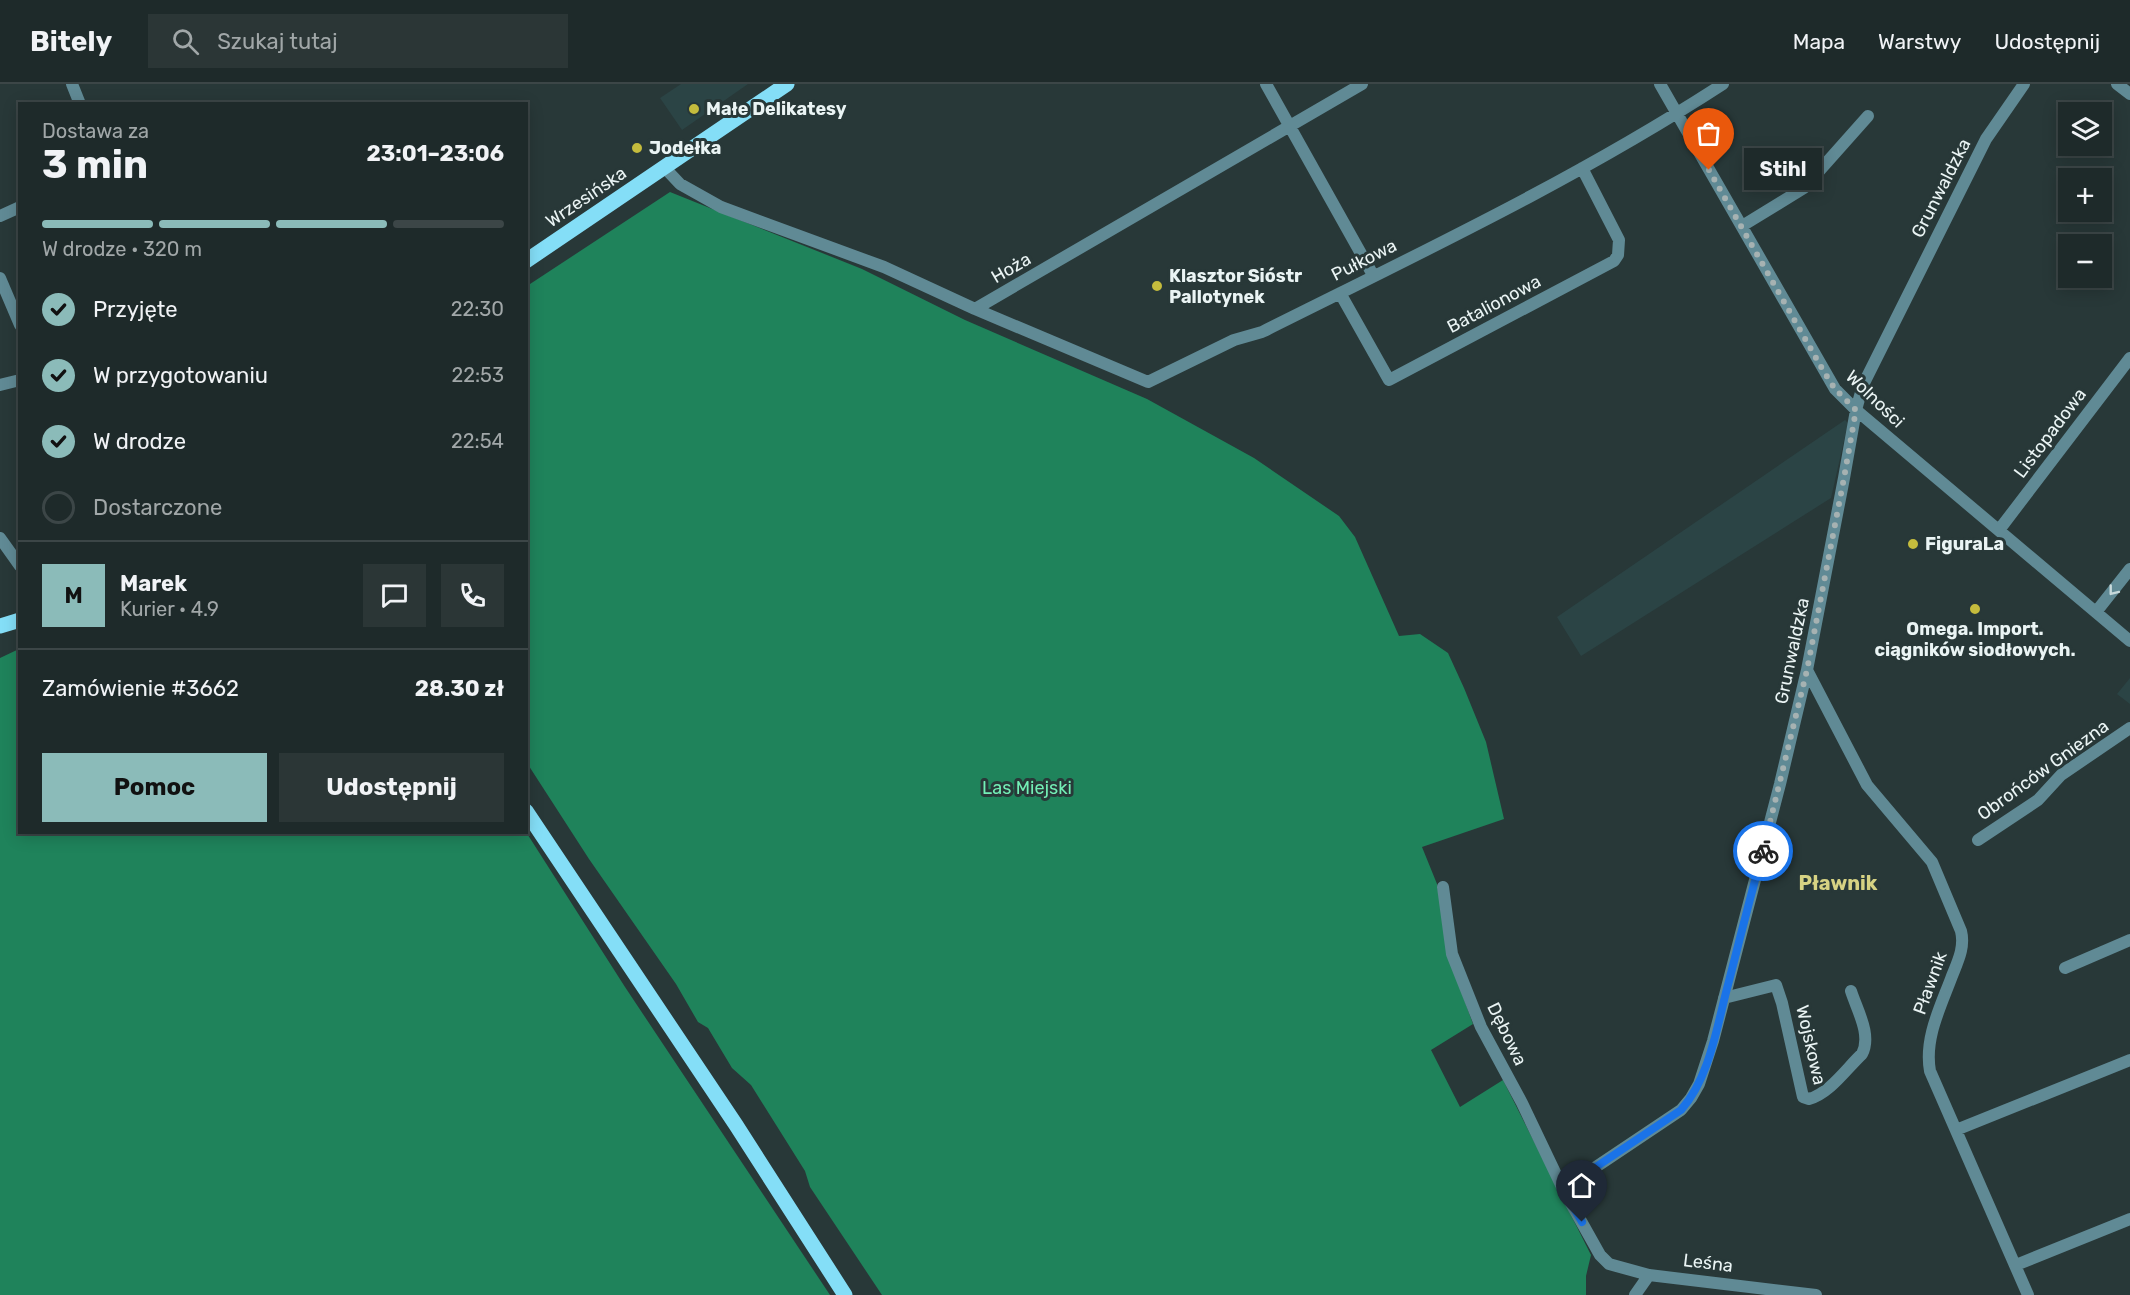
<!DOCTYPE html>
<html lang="pl">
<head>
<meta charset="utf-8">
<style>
	:root { --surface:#1e2a2a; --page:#2b3636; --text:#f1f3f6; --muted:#a1a7a8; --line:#3c4647; --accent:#8bbbb9 }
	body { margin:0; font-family:Rubik,sans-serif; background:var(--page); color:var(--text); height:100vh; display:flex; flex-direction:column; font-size:22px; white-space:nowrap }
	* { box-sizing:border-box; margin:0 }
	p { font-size:20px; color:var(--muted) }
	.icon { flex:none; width:33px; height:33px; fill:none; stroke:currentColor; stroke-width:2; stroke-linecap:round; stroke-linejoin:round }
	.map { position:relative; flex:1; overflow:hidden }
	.drawer { position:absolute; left:18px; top:18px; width:510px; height:732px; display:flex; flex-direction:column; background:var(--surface); border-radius:0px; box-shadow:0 3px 15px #0003,0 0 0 2px var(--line) }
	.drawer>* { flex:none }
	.controls { position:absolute; left:2058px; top:18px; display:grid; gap:12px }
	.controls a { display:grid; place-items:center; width:54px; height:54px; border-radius:0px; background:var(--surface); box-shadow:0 3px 15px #0003,0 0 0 2px var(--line); font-size:30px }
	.pin { position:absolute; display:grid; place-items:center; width:51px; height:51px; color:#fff; margin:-62px -26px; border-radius:50% 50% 50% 0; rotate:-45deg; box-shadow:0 0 6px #0007 }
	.pin .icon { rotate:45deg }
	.courier { position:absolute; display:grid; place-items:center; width:60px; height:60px; margin:-30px; border:4px solid #1a73e8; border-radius:50%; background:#fff; color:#222; box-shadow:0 2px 8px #0007 }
	.bubble { position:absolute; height:42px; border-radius:0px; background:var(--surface); box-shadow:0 3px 15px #0003,0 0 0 2px var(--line); font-size:20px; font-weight:700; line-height:42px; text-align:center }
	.head em { font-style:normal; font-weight:700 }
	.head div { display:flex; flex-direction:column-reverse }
	.head { display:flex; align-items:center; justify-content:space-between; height:102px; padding:0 24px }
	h1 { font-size:39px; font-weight:700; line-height:45px }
	.bar { display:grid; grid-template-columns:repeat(4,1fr); gap:9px 6px; align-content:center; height:72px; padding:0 24px }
	.bar i { height:8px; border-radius:4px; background:var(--line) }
	.bar .current { background:var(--accent) }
	.bar p { grid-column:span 4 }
	.line { display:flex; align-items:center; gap:15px; padding:0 24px; border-top:2px solid var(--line) }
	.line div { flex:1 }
	.round { display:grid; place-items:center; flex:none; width:63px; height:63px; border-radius:0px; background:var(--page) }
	ol { padding:0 24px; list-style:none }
	li { display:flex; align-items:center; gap:18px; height:66px }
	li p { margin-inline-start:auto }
	li .icon { padding:6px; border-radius:50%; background:var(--accent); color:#111; stroke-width:4 }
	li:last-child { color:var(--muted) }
	li i { width:33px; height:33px; border:3px solid var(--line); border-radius:50% }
	.button { display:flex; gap:12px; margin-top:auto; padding:12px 24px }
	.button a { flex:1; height:69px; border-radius:0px; background:var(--accent); color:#111; font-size:24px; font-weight:700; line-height:69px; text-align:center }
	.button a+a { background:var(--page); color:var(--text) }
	header { display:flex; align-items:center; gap:36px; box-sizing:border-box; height:84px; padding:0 30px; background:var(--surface); border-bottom:2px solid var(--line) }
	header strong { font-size:28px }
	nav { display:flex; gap:33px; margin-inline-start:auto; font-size:21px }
	.search { width:420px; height:54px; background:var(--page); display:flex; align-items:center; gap:15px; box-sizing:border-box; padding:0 21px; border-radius:0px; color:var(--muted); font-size:22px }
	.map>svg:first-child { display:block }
	.built { fill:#2b4445 }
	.forest { fill:#1f835b }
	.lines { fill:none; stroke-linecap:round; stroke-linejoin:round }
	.minor { stroke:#608a95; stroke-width:12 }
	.major { stroke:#84def7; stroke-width:15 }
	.oneway { stroke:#c8dadc }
	.done { stroke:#a6b2b2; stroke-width:6; stroke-dasharray:0 10.8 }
	.route { stroke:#1a73e8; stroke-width:8 }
	.poi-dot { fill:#c5bc3d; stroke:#283838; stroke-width:2 }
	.labels { text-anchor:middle; stroke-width:6; stroke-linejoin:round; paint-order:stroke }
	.poi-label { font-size:18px; font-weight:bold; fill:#eaf4f4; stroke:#283838; text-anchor:start }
	.street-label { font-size:18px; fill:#eaf4f4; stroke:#283838 }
	.park-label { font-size:18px; fill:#73efb6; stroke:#283838 }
	.neighbourhood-label { font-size:20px; font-weight:bold; fill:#d6d283; stroke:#283838 }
</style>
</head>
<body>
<header>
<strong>Bitely</strong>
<div class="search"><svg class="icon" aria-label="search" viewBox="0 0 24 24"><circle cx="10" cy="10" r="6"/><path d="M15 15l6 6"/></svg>Szukaj tutaj</div>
<nav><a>Mapa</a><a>Warstwy</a><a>Udostępnij</a></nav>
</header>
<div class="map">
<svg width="2130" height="1211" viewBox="0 0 2130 1211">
	<rect width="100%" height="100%" fill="#283838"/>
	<path class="built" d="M681 0H748L682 46 660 14Z
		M1845 336 1848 339 1831 414 1581 572 1557 533Z
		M2130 594V620L2117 610Z"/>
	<path class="forest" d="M670 108 862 185 965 236 1147 315 1254 374 1339 432 1355 453 1399 552 1420 550 1448 569 1464 604 1486 658 1504 735 1422 763 1437 800 1448 871 1473 940 1431 966 1460 1023 1503 996 1591 1171 1586 1192V1211H882L810 1103 805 1087 751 1001 732 984 708 944 698 938 676 900 589 775 527 679V202Z
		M19 565 20 748H526L625 903 830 1211H0V574Z"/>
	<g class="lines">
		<path class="minor" d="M72 0 80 20
			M1266 0 1373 191
			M1660 0 1835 305 1856 326 2130 557
			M2117 0 2130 10
			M664 83 680 100 721 123 884 183 975 225 1148 298 1234 256 1262 248C1418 170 1577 95 1723 0
			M0 132 20 123
			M1742 142 1804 104 1868 32
			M0 194 20 241
			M1340 209 1389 296 1614 177 1618 171 1619 156 1582 84
			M975 225 1362 0
			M0 301 20 296
			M1999 446 2130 274
			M0 454 20 482
			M2096 528 2130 485
			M1807 586 1867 701 1932 778 1961 847C1965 863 1958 877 1952 892 1941 922 1924 954 1930 987L2028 1211
			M1978 756 2038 716 2061 691 2130 644
			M1443 803 1452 870 1481 943 1522 1019 1563 1105 1600 1171 1609 1180 1649 1191 1816 1211
			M2065 884 2130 856
			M1724 914 1776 901 1782 919 1803 1013 1809 1015C1830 1009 1846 985 1862 970 1872 951 1857 926 1851 907
			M1956 1046 2130 976
			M1563 1105 1681 1026 1691 1014 1699 1000 1713 957 1780 700 1807 586 1844 394 1856 326 1863 301 1986 55 2024 0
			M2016 1181 2130 1135
			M1635 1211 1649 1191"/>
		<path class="major" d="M526 177 787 0
			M0 542 20 536
			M526 727 736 1041 845 1211"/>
	</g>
	<defs><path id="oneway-chevron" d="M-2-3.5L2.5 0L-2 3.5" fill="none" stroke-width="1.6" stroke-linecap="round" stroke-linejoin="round" transform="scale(1.5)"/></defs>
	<use class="oneway" href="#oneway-chevron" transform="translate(2113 507) rotate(128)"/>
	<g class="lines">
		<path class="done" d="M1709 86 1824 288 1835 305 1856 326 1844 394 1807 586 1763 767"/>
		<path class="route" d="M1582 1138 1563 1105 1681 1026C1711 992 1717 940 1729 897 1740 854 1751 810 1763 767"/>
	</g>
	<g class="poi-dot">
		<circle cx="694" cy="25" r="6"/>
		<circle cx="637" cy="64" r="6"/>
		<circle cx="1157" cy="202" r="6"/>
		<circle cx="1913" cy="460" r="6"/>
		<circle cx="1975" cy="525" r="6"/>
	</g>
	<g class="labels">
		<g class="poi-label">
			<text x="706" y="31">Małe Delikatesy</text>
			<text x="649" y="70">Jodełka</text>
			<text x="1169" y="198">Klasztor Sióstr<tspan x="1169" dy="21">Pallotynek</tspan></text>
			<text x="1925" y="466">FiguraLa</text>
			<text x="1975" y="551" text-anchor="middle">Omega. Import.<tspan x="1975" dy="21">ciągników siodłowych.</tspan></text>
		</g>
		<g class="street-label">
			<text transform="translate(1941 104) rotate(-63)" y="6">Grunwaldzka</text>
			<text transform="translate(586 113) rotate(-34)" y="6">Wrzesińska</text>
			<text transform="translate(1364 176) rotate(-27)" y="6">Pułkowa</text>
			<text transform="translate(1011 184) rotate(-30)" y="6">Hoża</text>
			<text transform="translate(1494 220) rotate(-28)" y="6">Batalionowa</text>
			<text transform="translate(1875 315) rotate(44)" y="6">Wolności</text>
			<text transform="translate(2050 349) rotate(-53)" y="6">Listopadowa</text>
			<text transform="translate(1792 567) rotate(-78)" y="6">Grunwaldzka</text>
			<text transform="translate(2043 686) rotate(-36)" y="6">Obrońców Gniezna</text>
			<text transform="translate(1930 899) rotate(-70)" y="6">Pławnik</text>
			<text transform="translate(1507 950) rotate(64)" y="6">Dębowa</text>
			<text transform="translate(1811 961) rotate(77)" y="6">Wojskowa</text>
			<text transform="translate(1708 1179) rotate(7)" y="6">Leśna</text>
		</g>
		<g class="park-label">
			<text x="1027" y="710">Las Miejski</text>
		</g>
		<g class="neighbourhood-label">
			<text x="1838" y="806">Pławnik</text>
		</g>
	</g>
</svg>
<div class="controls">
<a><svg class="icon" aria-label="layers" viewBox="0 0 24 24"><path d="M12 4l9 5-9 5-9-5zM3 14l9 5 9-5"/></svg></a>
<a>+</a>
<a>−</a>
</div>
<div class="pin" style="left:1709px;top:86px;background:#ea580c"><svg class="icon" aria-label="bag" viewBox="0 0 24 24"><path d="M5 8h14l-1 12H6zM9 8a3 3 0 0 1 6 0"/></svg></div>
<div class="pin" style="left:1582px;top:1138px;background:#1f2937"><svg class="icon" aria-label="home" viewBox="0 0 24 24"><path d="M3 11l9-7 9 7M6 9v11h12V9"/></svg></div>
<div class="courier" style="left:1763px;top:767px"><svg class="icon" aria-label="bike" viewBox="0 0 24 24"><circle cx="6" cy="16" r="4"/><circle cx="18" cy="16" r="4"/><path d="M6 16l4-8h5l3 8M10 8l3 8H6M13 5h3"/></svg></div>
<div class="bubble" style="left:1744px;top:64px;width:78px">Stihl</div>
<section class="drawer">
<div class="head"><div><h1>3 min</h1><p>Dostawa za</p></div><em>23:01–23:06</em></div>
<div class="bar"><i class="current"></i><i class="current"></i><i class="current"></i><i></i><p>W drodze · 320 m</p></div>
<ol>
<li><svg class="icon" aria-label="check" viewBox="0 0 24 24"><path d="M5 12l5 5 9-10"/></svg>Przyjęte<p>22:30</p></li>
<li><svg class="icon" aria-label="check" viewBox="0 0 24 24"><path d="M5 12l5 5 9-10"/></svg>W przygotowaniu<p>22:53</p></li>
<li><svg class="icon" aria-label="check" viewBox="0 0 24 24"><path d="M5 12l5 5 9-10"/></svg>W drodze<p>22:54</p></li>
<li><i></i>Dostarczone</li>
</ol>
<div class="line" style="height:108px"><b class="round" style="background:var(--accent);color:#111">M</b><div><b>Marek</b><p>Kurier · 4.9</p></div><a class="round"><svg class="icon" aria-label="chat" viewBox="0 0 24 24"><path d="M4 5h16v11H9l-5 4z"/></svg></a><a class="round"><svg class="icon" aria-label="phone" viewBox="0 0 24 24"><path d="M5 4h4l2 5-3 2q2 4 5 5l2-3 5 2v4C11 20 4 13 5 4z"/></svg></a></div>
<div class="line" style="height:78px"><div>Zamówienie #3662</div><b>28.30 zł</b></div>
<div class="button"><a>Pomoc</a><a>Udostępnij</a></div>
</section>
</div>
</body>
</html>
